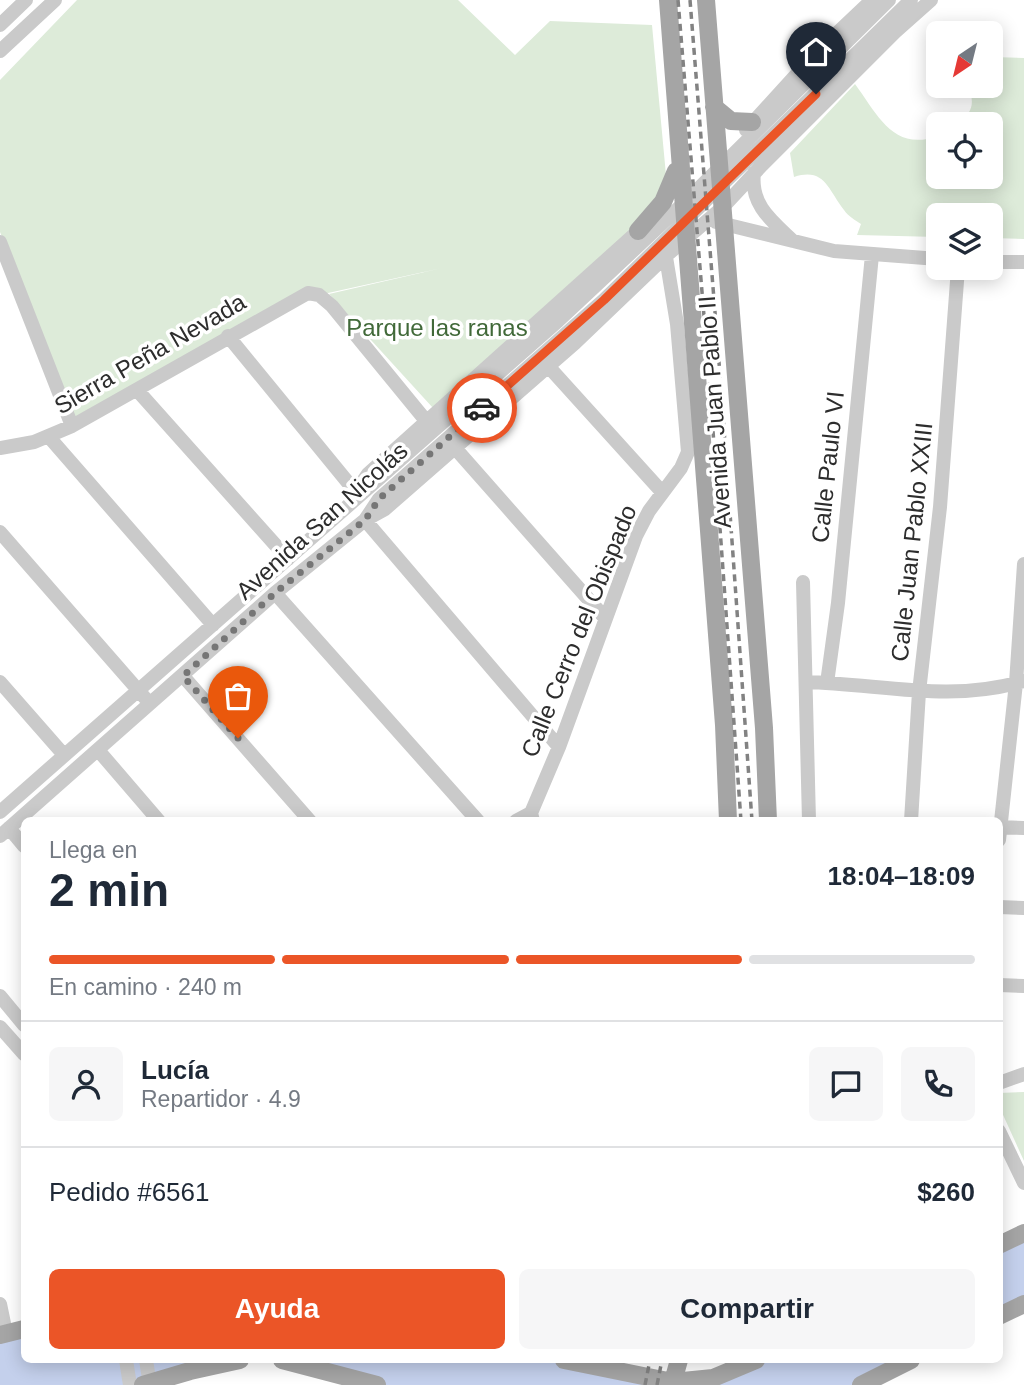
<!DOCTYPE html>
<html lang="es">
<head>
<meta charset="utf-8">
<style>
	:root { --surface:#fff; --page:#f6f6f7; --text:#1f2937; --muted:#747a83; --line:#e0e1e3; --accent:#eb5527 }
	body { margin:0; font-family:Arial,sans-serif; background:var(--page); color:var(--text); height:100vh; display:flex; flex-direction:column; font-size:26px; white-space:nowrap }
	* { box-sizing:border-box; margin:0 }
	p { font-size:23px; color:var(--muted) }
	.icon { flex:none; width:38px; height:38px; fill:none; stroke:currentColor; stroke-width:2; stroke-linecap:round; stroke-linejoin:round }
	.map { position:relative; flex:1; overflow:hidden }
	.drawer { position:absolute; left:21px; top:817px; width:982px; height:546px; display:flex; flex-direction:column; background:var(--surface); border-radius:10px; box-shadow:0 4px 18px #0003 }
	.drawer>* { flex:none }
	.needle { width:46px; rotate:215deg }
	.tools { position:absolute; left:926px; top:21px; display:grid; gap:14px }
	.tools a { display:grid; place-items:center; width:77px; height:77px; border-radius:10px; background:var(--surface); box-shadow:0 4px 18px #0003; font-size:35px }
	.pin { position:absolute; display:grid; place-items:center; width:60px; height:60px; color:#fff; margin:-72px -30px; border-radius:50% 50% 50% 0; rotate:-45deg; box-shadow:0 0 7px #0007 }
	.pin .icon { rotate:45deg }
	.courier { position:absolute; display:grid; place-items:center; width:70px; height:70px; margin:-35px; border:5px solid #eb5527; border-radius:50%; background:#fff; color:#222; box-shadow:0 2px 9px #0007 }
	.head em { font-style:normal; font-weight:600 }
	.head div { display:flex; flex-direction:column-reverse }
	.head { display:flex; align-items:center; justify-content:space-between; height:119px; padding:0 28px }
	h1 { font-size:46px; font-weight:600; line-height:52px }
	.bar { display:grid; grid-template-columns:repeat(4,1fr); gap:10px 7px; align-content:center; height:84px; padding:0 28px }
	.bar i { height:9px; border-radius:5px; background:var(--line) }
	.bar .active { background:var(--accent) }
	.bar p { grid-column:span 4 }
	.line { display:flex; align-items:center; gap:18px; padding:0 28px; border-top:2px solid var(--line) }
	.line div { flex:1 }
	.round { display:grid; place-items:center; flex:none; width:74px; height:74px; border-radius:10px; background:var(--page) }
	.button { display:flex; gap:14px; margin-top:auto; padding:14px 28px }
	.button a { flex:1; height:80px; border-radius:10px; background:var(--accent); color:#fff; font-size:28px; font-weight:600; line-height:80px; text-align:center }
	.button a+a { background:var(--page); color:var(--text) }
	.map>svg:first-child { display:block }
	.green { fill:#ddebd9 }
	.water { fill:#c4d0ec }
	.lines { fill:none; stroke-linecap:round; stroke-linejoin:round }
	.minor { stroke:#cacaca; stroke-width:14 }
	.major { stroke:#a5a5a5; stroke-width:18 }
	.rail { stroke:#828282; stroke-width:3.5; stroke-dasharray:7 5; stroke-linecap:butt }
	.done { stroke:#767676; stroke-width:7; stroke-dasharray:0 12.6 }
	.route { stroke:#eb5527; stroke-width:9 }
	.labels { text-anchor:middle; stroke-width:7; stroke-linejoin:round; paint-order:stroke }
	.park-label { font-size:24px; fill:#416939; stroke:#fff }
	.street-label { font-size:24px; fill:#2d2d2d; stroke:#fff }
</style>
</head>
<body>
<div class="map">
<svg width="1024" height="1385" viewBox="0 0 1024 1385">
	<rect width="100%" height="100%" fill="#fff"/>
	<path class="green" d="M77 0H458L515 55 550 21 652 25 667 186 650 222 433 408 329 294 442 268 319 295 75 417 61 388 0 232V80Z
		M991 57 1024 58V239L991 238 990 215H938V237L857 235 861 224C855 220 848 216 844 210 828 190 825 167 794 177L790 153 855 84C878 115 893 152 938 136V177H990V124H958C973 112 975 103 968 86H990Z
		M1024 1092V1161L999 1106V1093Z"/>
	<path class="water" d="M1024 1233V1304L999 1316V1245Z
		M24 1329V1360H240L140 1385H0V1335Z
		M282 1360H566L655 1385H377Z
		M756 1360H911L861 1385H688Z"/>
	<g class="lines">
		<path class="minor" d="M0 25 26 0
			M0 51 55 0
			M746 130 817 52 872 0
			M754 173C750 205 772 221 793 241
			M716 222 834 251 938 259
			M0 242 72 426
			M990 262H1024
			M228 336 359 496
			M548 366 662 492
			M137 390 288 559
			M49 437 213 625
			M0 448 34 442 72 426 308 293 319 295 332 306 427 422
			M455 448 605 618
			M359 496V487L368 474 645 225
			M0 532 145 698
			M803 582 809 821
			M275 593 478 821
			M183 676 310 821
			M0 682 64 755
			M806 682C882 684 948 703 1024 681
			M827 683 838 603 872 255
			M559 747 365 520 385 509 575 343 667 255 723 207 762 165 895 32 931 0
			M98 750 159 821
			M0 812 558 321 686 201 889 0
			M516 821 531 813
			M533 821 531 813 559 747 636 536 649 511 681 468 688 452 677 324 665 251
			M911 821 919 692 940 507 958 268
			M1000 827 1024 828
			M9 828 24 846
			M0 836 275 593 365 520 379 499 604 300 911 0
			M999 840 1016 683 1024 564
			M999 907 1024 908
			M999 985 1024 986
			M0 996 24 1025
			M0 1027 24 1054
			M999 1083 1024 1074
			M999 1131 1024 1183
			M0 1304 6 1333
			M126 1360 130 1385
			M146 1360 150 1385"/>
		<path class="major" d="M668 0 724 725 728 821
			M706 0 764 728 768 821
			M714 107 731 121 752 122
			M638 231 663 202 676 171
			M999 1245 1024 1233
			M999 1316 1024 1304
			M0 1335 24 1329
			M282 1360 377 1385
			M564 1360 673 1382 713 1378 756 1360
			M143 1385 190 1371 240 1360
			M672 1385 679 1360
			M861 1385 911 1360"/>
		<path class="rail" d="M678 0 710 389 741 821
			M690 0 721 387 752 821
			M645 1385 650 1360
			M657 1385 662 1360"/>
	</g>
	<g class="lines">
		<path class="done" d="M238 738 183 676 275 593 365 520 379 499 482 408"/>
		<path class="route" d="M482 408 604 300 816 94"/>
	</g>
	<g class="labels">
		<g class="park-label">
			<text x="437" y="336">Parque las ranas</text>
		</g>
		<g class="street-label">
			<text transform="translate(150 354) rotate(-30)" y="8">Sierra Peña Nevada</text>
			<text transform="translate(715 412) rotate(-94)" y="8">Avenida Juan Pablo II</text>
			<text transform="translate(828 467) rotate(-84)" y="8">Calle Paulo VI</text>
			<text transform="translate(322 521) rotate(-42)" y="8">Avenida San Nicolás</text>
			<text transform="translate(912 542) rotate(-84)" y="8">Calle Juan Pablo XXIII</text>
			<text transform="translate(579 631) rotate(-68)" y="8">Calle Cerro del Obispado</text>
		</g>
	</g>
</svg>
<div class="tools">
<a><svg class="needle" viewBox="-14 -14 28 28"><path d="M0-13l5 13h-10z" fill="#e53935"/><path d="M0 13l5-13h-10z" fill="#747a83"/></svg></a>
<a><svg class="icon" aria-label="locate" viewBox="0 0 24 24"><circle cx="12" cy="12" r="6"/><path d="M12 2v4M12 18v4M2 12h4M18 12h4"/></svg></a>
<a><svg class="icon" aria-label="layers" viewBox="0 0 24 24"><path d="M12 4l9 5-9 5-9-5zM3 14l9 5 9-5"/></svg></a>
</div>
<div class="pin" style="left:238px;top:738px;background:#ea580c"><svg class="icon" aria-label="bag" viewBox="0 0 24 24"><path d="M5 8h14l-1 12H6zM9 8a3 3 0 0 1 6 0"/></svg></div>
<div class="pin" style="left:816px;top:94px;background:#1f2937"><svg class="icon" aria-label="home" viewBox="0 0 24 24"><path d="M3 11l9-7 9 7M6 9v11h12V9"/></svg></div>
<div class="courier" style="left:482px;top:408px"><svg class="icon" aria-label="car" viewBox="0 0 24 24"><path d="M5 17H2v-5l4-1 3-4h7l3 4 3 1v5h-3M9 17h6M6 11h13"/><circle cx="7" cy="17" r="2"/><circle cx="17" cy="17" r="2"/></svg></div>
<section class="drawer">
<div class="head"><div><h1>2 min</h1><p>Llega en</p></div><em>18:04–18:09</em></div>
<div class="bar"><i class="active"></i><i class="active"></i><i class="active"></i><i></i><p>En camino · 240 m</p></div>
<div class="line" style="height:126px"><a class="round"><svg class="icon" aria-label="person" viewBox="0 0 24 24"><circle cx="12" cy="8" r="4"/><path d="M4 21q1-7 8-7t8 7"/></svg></a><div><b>Lucía</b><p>Repartidor · 4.9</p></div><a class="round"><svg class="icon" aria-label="chat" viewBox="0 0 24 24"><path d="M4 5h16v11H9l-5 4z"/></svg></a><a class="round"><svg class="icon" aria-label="phone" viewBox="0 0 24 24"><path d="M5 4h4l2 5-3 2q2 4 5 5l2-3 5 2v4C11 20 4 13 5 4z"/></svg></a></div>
<div class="line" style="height:91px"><div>Pedido #6561</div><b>$260</b></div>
<div class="button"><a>Ayuda</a><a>Compartir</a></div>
</section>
</div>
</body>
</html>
